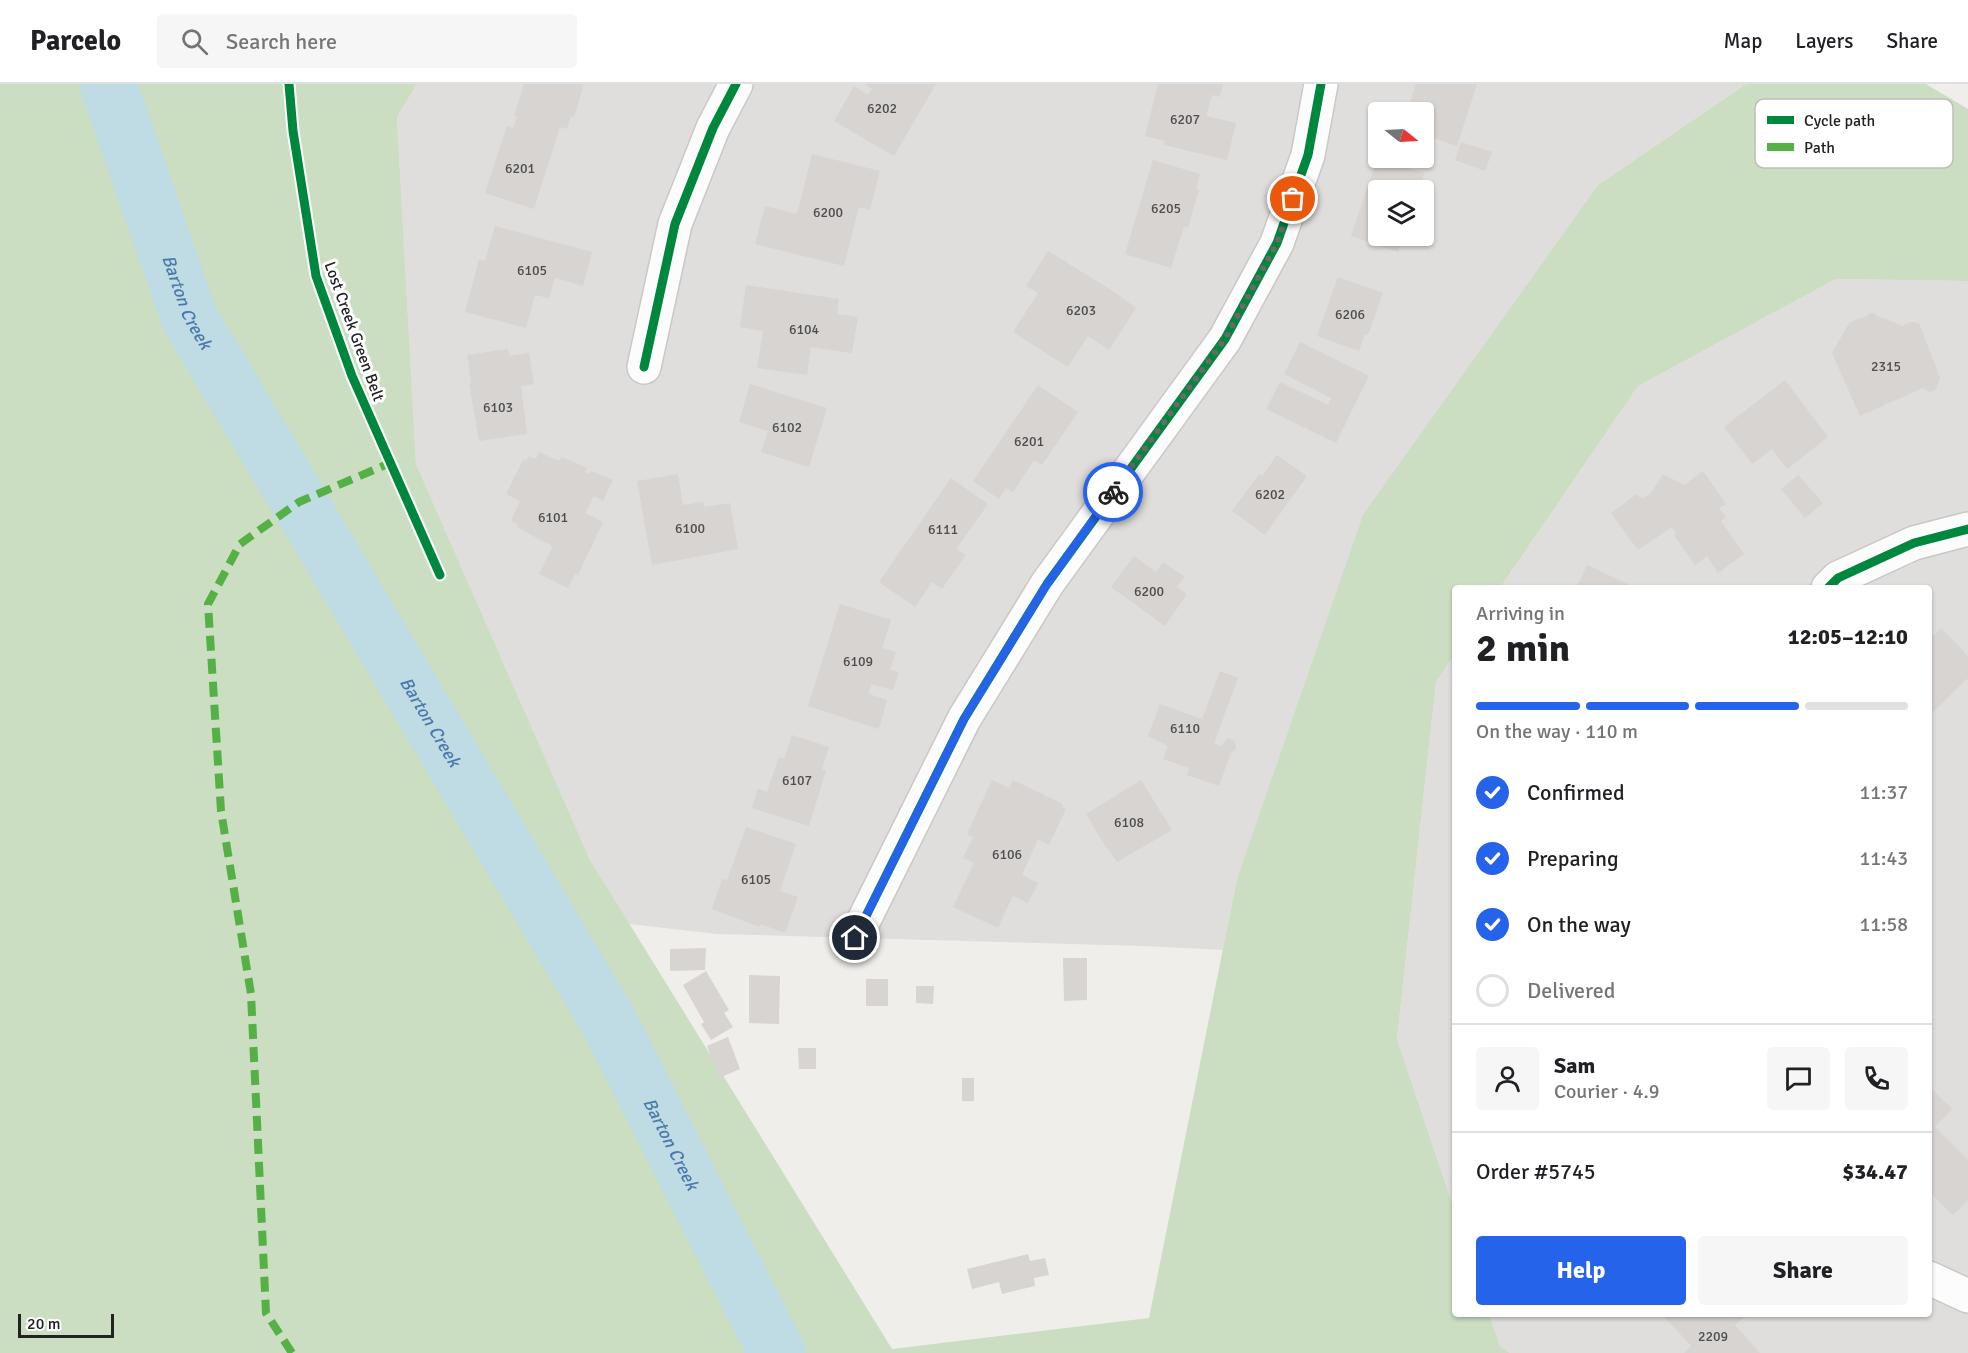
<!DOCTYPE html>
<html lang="en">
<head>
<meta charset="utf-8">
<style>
	:root { --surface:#fff; --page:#f6f6f6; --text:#202124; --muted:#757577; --line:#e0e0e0; --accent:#2563eb }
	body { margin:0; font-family:Signika,sans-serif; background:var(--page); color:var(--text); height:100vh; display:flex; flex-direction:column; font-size:22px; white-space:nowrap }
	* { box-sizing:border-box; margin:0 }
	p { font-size:20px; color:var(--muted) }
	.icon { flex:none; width:33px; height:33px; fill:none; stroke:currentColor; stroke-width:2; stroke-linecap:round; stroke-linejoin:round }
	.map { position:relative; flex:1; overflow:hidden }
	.side { position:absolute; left:1452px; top:501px; width:480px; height:732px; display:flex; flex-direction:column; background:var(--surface); border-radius:6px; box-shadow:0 2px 4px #0004 }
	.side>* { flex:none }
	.needle { width:39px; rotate:108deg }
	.buttons { position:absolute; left:1368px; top:18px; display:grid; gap:12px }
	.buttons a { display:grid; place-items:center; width:66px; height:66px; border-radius:6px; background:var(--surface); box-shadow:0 2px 4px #0004; font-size:30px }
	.scale { position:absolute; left:18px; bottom:15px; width:96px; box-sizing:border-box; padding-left:6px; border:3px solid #222; border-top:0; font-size:16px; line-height:21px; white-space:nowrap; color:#222; -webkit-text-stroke:4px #fff; paint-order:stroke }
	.pin { position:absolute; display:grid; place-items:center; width:51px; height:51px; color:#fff; margin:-26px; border:3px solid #fff; border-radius:50%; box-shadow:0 2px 6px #0007 }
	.courier { position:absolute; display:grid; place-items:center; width:60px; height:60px; margin:-30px; border:4px solid #2563eb; border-radius:50%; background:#fff; color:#222; box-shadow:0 2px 8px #0007 }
	.summary em { font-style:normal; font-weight:700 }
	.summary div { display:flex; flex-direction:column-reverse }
	.summary { display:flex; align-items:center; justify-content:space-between; height:102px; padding:0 24px }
	h1 { font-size:39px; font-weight:700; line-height:45px }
	.bar { display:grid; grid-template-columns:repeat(4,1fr); gap:9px 6px; align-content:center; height:72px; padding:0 24px }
	.bar i { height:8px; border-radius:4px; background:var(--line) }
	.bar .current { background:var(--accent) }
	.bar p { grid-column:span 4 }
	.line { display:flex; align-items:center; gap:15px; padding:0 24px; border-top:2px solid var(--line) }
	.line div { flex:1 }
	.round { display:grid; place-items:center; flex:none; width:63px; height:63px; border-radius:6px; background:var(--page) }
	ol { padding:0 24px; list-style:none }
	li { display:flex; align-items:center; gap:18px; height:66px }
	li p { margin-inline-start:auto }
	li .icon { padding:6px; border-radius:50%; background:var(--accent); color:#fff; stroke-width:4 }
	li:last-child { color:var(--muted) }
	li i { width:33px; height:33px; border:3px solid var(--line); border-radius:50% }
	.primary-button { display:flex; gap:12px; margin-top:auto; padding:12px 24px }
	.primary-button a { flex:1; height:69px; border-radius:6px; background:var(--accent); color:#fff; font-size:24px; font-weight:700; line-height:69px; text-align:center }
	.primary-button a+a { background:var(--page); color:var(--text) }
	header { display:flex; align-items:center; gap:36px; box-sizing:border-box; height:84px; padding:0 30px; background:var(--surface); border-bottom:2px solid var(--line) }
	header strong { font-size:28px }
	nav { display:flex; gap:33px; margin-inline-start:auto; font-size:21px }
	.search { width:420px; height:54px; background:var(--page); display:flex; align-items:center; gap:15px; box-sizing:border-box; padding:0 21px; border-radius:6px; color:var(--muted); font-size:22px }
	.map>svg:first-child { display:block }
	.residential { fill:#dfdedc; fill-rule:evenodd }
	.forest { fill:#cbdec1 }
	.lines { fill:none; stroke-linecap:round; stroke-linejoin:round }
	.river { stroke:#bfdbe3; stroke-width:57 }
	.building { fill:#d7d4d2 }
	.minor-casing { stroke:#c9c8c7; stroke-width:36 }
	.minor { stroke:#fdfcfc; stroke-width:33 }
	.quiet { stroke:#55b145; stroke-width:8; stroke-dasharray:15 8; stroke-linecap:butt }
	.cycleway-casing { stroke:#fff; stroke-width:13 }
	.cycleway { stroke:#00873e; stroke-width:9 }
	.done { stroke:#6a6968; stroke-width:6; stroke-dasharray:0 10.8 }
	.route { stroke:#2563eb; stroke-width:8 }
	.labels { text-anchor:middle; stroke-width:6; stroke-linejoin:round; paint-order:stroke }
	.number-label { font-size:14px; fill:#4f4e4e }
	.street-label { font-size:16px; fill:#222; stroke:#fff }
	.water-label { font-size:18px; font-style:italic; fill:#4a7aab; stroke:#fff }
	.key { fill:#fff; stroke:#bdbdbd; stroke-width:1.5 }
	.key-label { font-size:16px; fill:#222 }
</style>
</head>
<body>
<header>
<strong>Parcelo</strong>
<div class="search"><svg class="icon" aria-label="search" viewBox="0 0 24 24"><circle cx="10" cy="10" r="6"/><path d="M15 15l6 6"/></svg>Search here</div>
<nav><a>Map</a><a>Layers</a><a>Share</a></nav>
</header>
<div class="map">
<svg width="1968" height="1269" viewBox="0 0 1968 1269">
	<rect width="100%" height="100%" fill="#f0eeeb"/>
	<path class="residential" d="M417 0H1746L1598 101 1237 794 1223 866 1144 862 717 850 629 840 590 776 416 380 397 33ZM1378 28H1424V74H1378ZM1378 106H1424V152H1378Z
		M1836 195 1968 197V1269H1510L1500 1262 1489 1230H1929V504H1500L1638 302Z
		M1455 570V1128L1397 955 1436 598Z"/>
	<path class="forest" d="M0 0H417L397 33 416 380 590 776 892 1265 1149 1234 1237 795 1363 431 1598 101 1746 0H1926L1968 25V197L1836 195 1638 302 1500 504H1455V570L1436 598 1397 955 1455 1128V1230H1489L1500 1262 1510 1269H0Z"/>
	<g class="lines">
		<path class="river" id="s1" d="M108 0 189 233 609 938 777 1269"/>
	</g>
	<path class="building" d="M524 0H584L574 33 571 32 567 45 560 43 534 125 485 109 507 42 513 44 517 33 514 32Z
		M864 0H936L894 72 834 37 854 2 868 11 872 5Z
		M1158 0H1223L1220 13 1212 11 1206 32 1236 39 1227 76 1164 61 1165 57 1145 52Z
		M1416 0H1477L1457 62 1424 51V28H1407Z
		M1461 58 1492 68 1485 87 1455 76Z
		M812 70 880 87 870 126 859 123 844 182 755 160 765 122 797 130Z
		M1378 73 1424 89 1419 106H1378V152H1403L1398 168 1351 152Z
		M1153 76 1200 90 1196 105 1199 106 1188 143 1184 142 1171 184 1125 170Z
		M495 142 592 168 583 202 555 194 549 214 535 211 526 244 465 228 479 176 485 177Z
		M1048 167 1111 206 1136 224 1109 266 1088 252 1068 283 1013 248 1038 209 1026 202Z
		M1338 193 1383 209 1368 251 1365 250 1359 267 1317 252Z
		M746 201 839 215 837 230 858 233 852 269 811 263 807 291 757 284 763 247 740 243Z
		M1872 229 1902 242 1911 238 1919 239 1940 294 1936 305 1930 308 1923 304 1860 332 1832 269 1849 239Z
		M1300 258 1369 292 1336 359 1266 325 1280 298 1328 321 1331 314 1284 290Z
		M508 265 509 272 529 269 534 300 521 302 527 350 479 357 469 299 471 300 467 271Z
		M1785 296 1828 353 1787 385 1772 365 1752 380 1724 343Z
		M750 300 827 324 809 383 761 368 768 347 739 338Z
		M1038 301 1078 328 1042 381 1034 376 1013 408 1006 404 999 415 973 397Z
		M539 368 559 377 562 373 587 384 585 388 590 390 591 387 613 396 603 417 594 412 585 429 603 438 578 491 575 490 568 504 539 490 553 462 531 451 517 443 518 440 511 437 520 417 506 410 523 376 526 377 529 372 536 375Z
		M1277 371 1307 392 1265 451 1232 427 1259 390 1262 392Z
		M1703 387 1726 420 1719 424 1726 433 1721 437 1744 470 1718 489 1707 472 1695 481 1674 451 1676 449 1672 443 1638 466 1611 429 1637 410 1642 415 1651 409 1663 390 1684 401Z
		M678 390 683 421 703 418 704 423 730 419 738 465 652 481 637 397Z
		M1798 391 1823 419 1805 434 1781 405Z
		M951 394 988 420 956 465 966 471 942 505 932 498 915 523 879 498Z
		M1134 472 1156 488 1163 478 1185 493 1177 503 1187 510 1165 542 1111 503Z
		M1587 481 1636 504H1576Z
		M840 520 891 536 882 564 896 568 890 586 899 588 893 606 871 600 869 610 887 616 879 645 808 622Z
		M1941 544 1968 572V594L1929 632V555Z
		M1220 587 1238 594 1214 659 1221 662 1228 654 1235 657 1236 665 1231 669 1219 702 1187 691 1189 684 1163 675 1168 662 1148 652 1160 620 1202 635Z
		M792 651 829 663 822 685 826 687 809 742 752 724 758 705 767 708 779 673 784 675Z
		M992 696 1009 704 1013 696 1063 720 1062 723 1066 725 1049 761 1038 755 1022 791 1038 799 1028 819 1013 812 998 844 953 823 974 779 963 774 973 753 967 750Z
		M1141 696 1172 746 1117 778 1108 764 1107 765 1086 730Z
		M746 743 796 760 780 807 798 813 785 849 761 840 760 843 712 825 722 795 727 796Z
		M706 864 705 886 670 887V865Z
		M1063 874H1087V916L1064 917Z
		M706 887 729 926 724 929 733 943 711 956 701 940 704 938 683 901Z
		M749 891 780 892 779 940 749 939Z
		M866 895H888V922H866Z
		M916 902H934L933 920 916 919Z
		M728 953 740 985 719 994 707 962Z
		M798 964H816V985H799Z
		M962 994H974V1017H962Z
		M1931 1004 1952 1025 1935 1043 1968 1076V1116L1953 1131 1931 1110 1929 1111V1006Z
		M1028 1170 1030 1177 1045 1174 1049 1191 1034 1194 1035 1202 1002 1210 999 1198 972 1205 967 1185Z
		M1662 1230H1748L1735 1241 1760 1269H1684L1691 1262Z"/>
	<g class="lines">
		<g class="minor-casing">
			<path id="minor" d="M644 283 675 140 713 44 736 0
				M1828 504 1838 494 1914 459 1968 445
				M855 854 964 635 1047 500 1225 255 1277 159 1308 71 1321 0
				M1929 1194 1968 1212"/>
		</g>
		<use href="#minor" class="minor"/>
		<path class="quiet" d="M292 1269 266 1229 251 910 221 727 208 520 240 460 299 418 390 379"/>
		<g class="cycleway-casing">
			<path id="cycleway" d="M289 0 293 47 316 192 352 292 440 491
				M644 283 675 140 713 44 736 0
				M1828 504 1838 494 1914 459 1968 445
				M855 854 964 635 1047 500 1225 255 1277 159 1308 71 1321 0"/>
		</g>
		<use href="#cycleway" class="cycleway"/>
	</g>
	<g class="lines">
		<path class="done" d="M1113 408 1225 255 1277 159 1293 115"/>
		<path class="route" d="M855 854 964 635 1047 500 1113 408"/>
	</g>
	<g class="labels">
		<g class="number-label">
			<text x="882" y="29">6202</text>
			<text x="1185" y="40">6207</text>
			<text x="520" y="89">6201</text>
			<text x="1166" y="129">6205</text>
			<text x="828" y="133">6200</text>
			<text x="532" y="191">6105</text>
			<text x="1081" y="231">6203</text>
			<text x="1350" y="235">6206</text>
			<text x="804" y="250">6104</text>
			<text x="1886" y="287">2315</text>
			<text x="498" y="328">6103</text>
			<text x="787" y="348">6102</text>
			<text x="1029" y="362">6201</text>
			<text x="1270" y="415">6202</text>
			<text x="553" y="438">6101</text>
			<text x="690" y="449">6100</text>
			<text x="943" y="450">6111</text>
			<text x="1149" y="512">6200</text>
			<text x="858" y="582">6109</text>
			<text x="1185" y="649">6110</text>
			<text x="797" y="701">6107</text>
			<text x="1129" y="743">6108</text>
			<text x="1007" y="775">6106</text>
			<text x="756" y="800">6105</text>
			<text x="1713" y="1257">2209</text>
		</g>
		<g class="street-label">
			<text transform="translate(355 247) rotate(70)" y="6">Lost Creek Green Belt</text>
		</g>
		<g class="water-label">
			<text dy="6" stroke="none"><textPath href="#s1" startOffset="232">Barton Creek</textPath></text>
			<text dy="6" stroke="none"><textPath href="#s1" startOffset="718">Barton Creek</textPath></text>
			<text dy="6" stroke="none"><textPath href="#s1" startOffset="1204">Barton Creek</textPath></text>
		</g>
	</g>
	<rect x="1755" y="15" width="198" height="69" rx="9" class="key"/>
	<rect x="1767" y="32" width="27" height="8" fill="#00873e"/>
	<rect x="1767" y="59" width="27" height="8" fill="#55b145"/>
	<g class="key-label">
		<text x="1804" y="42">Cycle path</text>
		<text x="1804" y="69">Path</text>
	</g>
</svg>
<div class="buttons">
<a><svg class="needle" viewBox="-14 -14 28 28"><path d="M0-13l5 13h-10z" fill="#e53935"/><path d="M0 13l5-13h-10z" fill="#757577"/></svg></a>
<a><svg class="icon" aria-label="layers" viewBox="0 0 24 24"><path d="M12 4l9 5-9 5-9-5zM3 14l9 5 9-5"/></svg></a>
</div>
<div class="scale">20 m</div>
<div class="pin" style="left:1293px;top:115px;background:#ea580c"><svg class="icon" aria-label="bag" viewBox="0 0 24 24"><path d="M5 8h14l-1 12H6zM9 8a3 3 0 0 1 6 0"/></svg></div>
<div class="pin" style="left:855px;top:854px;background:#1f2937"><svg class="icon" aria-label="home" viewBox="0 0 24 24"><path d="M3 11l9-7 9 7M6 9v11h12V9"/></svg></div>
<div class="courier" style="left:1113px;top:408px"><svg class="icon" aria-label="bike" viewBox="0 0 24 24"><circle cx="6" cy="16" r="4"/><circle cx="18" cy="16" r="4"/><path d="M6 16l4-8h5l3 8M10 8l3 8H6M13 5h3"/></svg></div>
<section class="side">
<div class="summary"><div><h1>2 min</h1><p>Arriving in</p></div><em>12:05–12:10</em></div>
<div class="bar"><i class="current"></i><i class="current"></i><i class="current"></i><i></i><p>On the way · 110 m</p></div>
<ol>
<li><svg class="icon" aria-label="check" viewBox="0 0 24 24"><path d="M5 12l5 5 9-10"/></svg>Confirmed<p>11:37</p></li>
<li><svg class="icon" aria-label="check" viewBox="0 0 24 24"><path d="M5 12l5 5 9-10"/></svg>Preparing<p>11:43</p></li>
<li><svg class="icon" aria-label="check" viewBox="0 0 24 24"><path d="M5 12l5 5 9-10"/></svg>On the way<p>11:58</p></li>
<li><i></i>Delivered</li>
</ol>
<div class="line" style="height:108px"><a class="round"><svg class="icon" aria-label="person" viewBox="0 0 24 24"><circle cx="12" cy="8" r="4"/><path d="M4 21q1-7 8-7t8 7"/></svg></a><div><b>Sam</b><p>Courier · 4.9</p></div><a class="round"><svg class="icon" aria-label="chat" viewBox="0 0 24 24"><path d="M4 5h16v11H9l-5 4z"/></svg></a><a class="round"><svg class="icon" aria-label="phone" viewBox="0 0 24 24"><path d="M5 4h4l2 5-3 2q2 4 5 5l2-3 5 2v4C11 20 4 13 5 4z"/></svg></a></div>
<div class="line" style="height:78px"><div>Order #5745</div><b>$34.47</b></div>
<div class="primary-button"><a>Help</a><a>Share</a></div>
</section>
</div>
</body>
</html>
